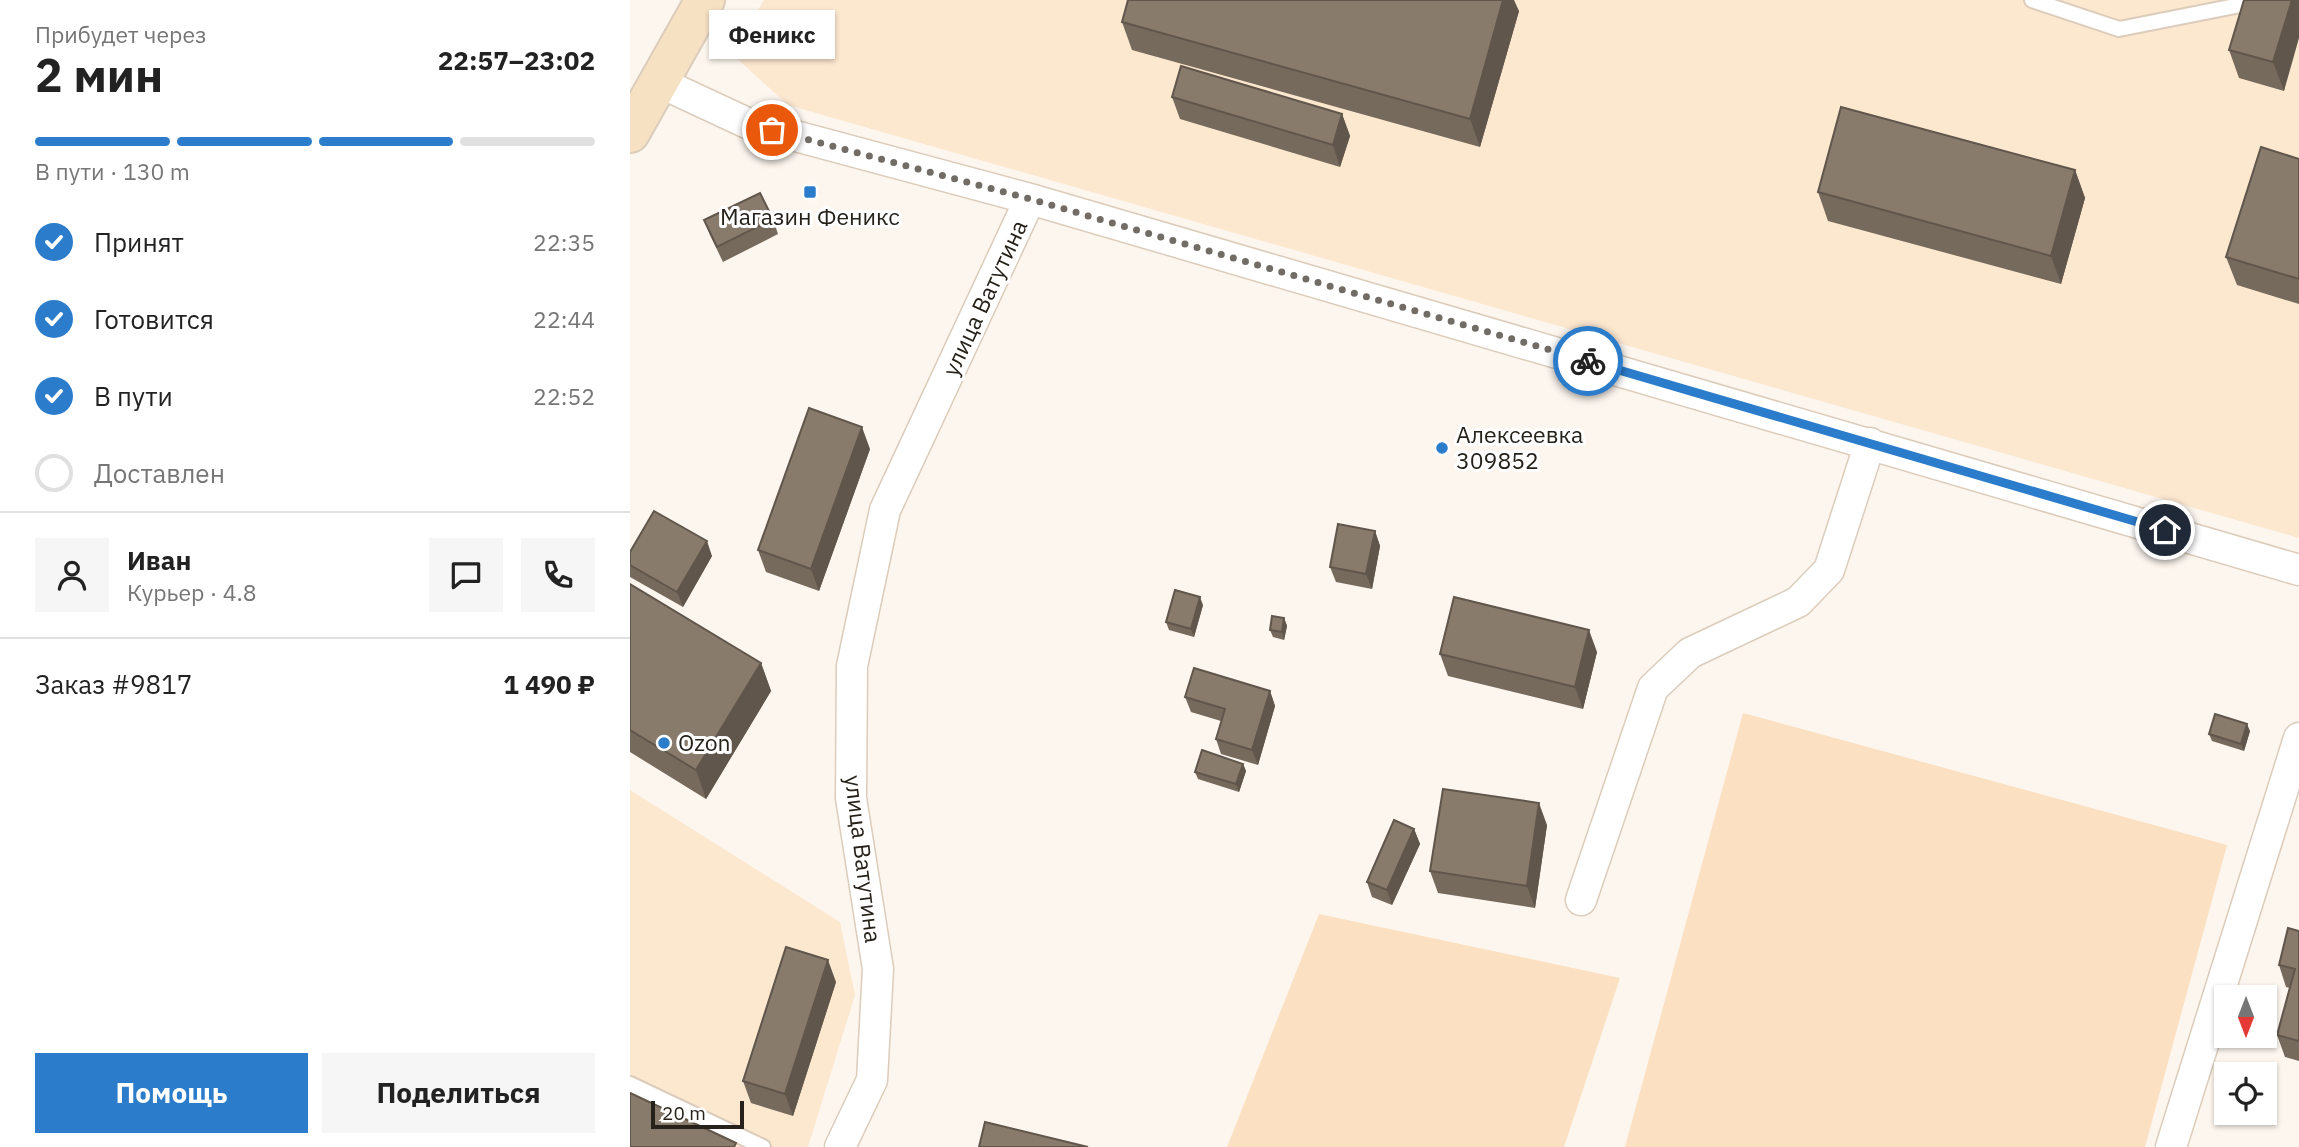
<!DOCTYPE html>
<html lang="ru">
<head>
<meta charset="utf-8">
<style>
	:root { --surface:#fff; --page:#f6f6f6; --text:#222; --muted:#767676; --line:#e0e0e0; --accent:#2b7ccb }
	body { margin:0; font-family:"IBM Plex Sans",sans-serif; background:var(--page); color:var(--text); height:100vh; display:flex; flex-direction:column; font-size:26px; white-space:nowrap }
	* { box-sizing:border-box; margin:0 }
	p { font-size:23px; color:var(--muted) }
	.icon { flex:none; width:38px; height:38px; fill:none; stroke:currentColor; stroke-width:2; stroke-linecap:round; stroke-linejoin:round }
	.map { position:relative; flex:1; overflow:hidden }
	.drawer { display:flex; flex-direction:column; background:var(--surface); width:630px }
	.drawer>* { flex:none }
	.needle { width:46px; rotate:180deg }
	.controls { position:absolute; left:1584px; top:985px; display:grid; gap:14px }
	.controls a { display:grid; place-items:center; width:63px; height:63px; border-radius:0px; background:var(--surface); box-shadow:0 2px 5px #0004; font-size:35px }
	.scale { position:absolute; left:21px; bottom:18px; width:93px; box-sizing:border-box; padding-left:7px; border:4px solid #26211a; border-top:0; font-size:19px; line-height:24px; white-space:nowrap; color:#26211a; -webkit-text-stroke:5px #fff; paint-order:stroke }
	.pin { position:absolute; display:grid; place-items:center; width:60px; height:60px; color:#fff; margin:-30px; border:4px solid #fff; border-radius:50%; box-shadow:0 2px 7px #0007 }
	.courier { position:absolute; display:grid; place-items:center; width:70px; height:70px; margin:-35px; border:5px solid #2b7ccb; border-radius:50%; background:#fff; color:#222; box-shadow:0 2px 9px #0007 }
	.bubble { position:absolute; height:49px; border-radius:0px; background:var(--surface); box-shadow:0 2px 5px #0004; font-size:23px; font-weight:800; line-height:49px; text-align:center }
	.overview em { font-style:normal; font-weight:800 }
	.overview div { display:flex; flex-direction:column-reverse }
	.overview { display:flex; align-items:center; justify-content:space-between; height:119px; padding:0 35px }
	h1 { font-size:46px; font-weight:800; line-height:52px }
	.bar { display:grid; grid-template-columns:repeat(4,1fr); gap:10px 7px; align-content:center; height:84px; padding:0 35px }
	.bar i { height:9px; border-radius:5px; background:var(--line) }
	.bar .selected { background:var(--accent) }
	.bar p { grid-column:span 4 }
	.line { display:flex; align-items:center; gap:18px; padding:0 35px; border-top:2px solid var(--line) }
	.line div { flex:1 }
	.round { display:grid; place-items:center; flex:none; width:74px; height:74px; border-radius:0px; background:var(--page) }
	ol { padding:0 35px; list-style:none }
	li { display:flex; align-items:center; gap:21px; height:77px }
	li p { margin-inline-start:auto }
	li .icon { padding:7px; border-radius:50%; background:var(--accent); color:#fff; stroke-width:4 }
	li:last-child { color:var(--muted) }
	li i { width:38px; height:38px; border:4px solid var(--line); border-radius:50% }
	.action { display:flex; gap:14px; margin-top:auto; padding:14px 35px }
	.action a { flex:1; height:80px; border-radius:0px; background:var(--accent); color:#fff; font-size:28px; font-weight:800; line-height:80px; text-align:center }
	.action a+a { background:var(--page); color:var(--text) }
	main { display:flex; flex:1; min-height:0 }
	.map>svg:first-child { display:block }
	.built { fill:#fce7cf }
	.green { fill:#fbe0c1 }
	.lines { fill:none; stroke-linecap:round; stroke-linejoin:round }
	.lane-casing { stroke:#dbccbb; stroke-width:18 }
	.street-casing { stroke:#dbccbb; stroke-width:33 }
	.secondary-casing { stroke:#dbccbb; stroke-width:42 }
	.lane { stroke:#fff; stroke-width:14 }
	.street { stroke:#fff; stroke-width:30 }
	.secondary { stroke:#f7e1c3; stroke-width:38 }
	.wall { fill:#766a5c }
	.shaded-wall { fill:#60564b }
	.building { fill:#897b6b; stroke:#60564b; stroke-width:2 }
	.done { stroke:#716c65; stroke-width:7; stroke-dasharray:0 12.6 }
	.route { stroke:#2b7ccb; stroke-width:9 }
	.poi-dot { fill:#2b7ccb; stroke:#fff; stroke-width:2.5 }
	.labels { text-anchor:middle; stroke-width:6; stroke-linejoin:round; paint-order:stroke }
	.poi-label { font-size:23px; fill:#26211a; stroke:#fff; text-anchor:start }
	.street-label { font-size:23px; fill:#26211a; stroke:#fff }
</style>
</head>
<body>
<main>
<section class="drawer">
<div class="overview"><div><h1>2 мин</h1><p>Прибудет через</p></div><em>22:57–23:02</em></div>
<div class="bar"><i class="selected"></i><i class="selected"></i><i class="selected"></i><i></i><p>В пути · 130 m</p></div>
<ol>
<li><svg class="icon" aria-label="check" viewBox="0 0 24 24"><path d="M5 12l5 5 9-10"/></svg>Принят<p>22:35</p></li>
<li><svg class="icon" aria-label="check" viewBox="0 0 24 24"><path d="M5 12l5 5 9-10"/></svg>Готовится<p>22:44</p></li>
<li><svg class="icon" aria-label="check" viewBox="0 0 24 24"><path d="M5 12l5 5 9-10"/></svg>В пути<p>22:52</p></li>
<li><i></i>Доставлен</li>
</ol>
<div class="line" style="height:126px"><a class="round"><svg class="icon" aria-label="person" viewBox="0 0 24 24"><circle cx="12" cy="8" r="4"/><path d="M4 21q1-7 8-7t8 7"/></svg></a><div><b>Иван</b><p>Курьер · 4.8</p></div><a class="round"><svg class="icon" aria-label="chat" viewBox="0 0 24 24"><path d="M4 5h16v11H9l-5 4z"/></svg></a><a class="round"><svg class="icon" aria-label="phone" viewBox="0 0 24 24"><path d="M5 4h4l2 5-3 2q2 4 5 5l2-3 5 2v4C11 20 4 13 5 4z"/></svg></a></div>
<div class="line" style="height:91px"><div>Заказ #9817</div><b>1 490 ₽</b></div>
<div class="action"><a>Помощь</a><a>Поделиться</a></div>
</section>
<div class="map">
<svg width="1669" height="1147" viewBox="0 0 1669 1147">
	<rect width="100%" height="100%" fill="#fdf6ef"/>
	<path class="built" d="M134 0H1669V538L158 105 102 54Z
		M0 790 210 922 225 995 178 1147H0Z"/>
	<path class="green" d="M1113 713 1597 845 1515 1147H995Z
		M689 914 990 978 934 1147H597Z"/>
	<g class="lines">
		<g class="lane-casing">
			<path id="lane" d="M1402 0 1489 29 1636 0
				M0 1084 133 1147"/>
		</g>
		<g class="street-casing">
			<path id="street" d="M29 82 117 123 400 199 1669 570
				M951 900 1023 688 1060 653 1168 602 1199 570 1240 443
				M210 1147 242 1080 248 969 221 798 222 666 255 510 400 199
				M1541 1147 1669 738"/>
		</g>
		<g class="secondary-casing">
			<path id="secondary" d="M0 133 75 0"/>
		</g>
		<use href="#lane" class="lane"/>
		<use href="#street" class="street"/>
		<use href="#secondary" class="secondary"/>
	</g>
	<path class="wall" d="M1669 0 1654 91 1609 78 1599 50Z
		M889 11 850 147 502 50 492 22Z
		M542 97 712 114 720 136 710 167 550 119Z
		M1669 159V304L1607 285 1596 257Z
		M1445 170 1455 198 1431 284 1198 221 1188 192Z
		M143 219 148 234 93 262 80 235 74 220Z
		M240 449 189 591 136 572 128 550Z
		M745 531 750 546 742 589 706 582 700 567Z
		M0 552 82 556 53 607 0 577Z
		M0 584 131 663 141 691 76 799 0 752Z
		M573 605 564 637 539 630 536 622Z
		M654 618 657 626 654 640 643 637 640 630Z
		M967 652 953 709 818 676 810 654Z
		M640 691 645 706 628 765 591 754 586 739 591 721 561 712 555 697Z
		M1620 731 1614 751 1582 741 1579 734Z
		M613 764 616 771 609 792 568 779 565 772Z
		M917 825 905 908 808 893 800 871Z
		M784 829 790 844 762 905 742 897 737 882Z
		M1669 931V1061L1655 1057 1647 1035 1660 988 1656 987 1649 965Z
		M206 982 163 1116 121 1103 113 1081Z"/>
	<path class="shaded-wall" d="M873 0H884L889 11 850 147 840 119Z
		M1662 0H1669V38L1654 91 1643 62Z
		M712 114 720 136 710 167 703 145Z
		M1445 170 1455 198 1431 284 1421 256Z
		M232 427 240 449 189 591 181 569Z
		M745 531 750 546 742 589 736 574Z
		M77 541 82 556 53 607 47 592Z
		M570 597 573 605 564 637 561 629Z
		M654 618 657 626 654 640 652 632Z
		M959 630 967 652 953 709 945 687Z
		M131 663 141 691 76 799 66 770Z
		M640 691 645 706 628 765 622 750Z
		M1617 724 1620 731 1614 751 1611 744Z
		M613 764 616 771 609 792 606 784Z
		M909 803 917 825 905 908 897 886Z
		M784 829 790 844 762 905 757 890Z
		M198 960 206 982 163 1116 155 1094Z"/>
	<path class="building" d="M498 0H873L840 119 492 22Z
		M1614 0H1662L1643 62 1599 50Z
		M551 66 712 114 703 145 542 97Z
		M1211 107 1445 170 1421 256 1188 192Z
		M1631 147 1669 159V279L1596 257Z
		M130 193 143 219 87 247 74 220Z
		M179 408 232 427 181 569 128 550Z
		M24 511 77 541 47 592 0 565V552Z
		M708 524 745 531 736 574 700 567Z
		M0 584 131 663 66 770 0 730Z
		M545 590 570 597 561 629 536 622Z
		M824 597 959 630 945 687 810 654Z
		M642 616 654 618 652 632 640 630Z
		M564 668 640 691 622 750 586 739 595 709 555 697Z
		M1585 714 1617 724 1611 744 1579 734Z
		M572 750 613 764 606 784 565 772Z
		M813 789 909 803 897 886 800 871Z
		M764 820 784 829 757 890 737 882Z
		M1658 928 1669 931V1041L1647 1035 1665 969 1649 965Z
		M156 947 198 960 155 1094 113 1081Z
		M0 1093 106 1143 104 1147H0Z
		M355 1122 458 1147H349Z"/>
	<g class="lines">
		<path class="done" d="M142 130 400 199 958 361"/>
		<path class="route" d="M958 361 1535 530"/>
	</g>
	<g class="poi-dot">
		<rect x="173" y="185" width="14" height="14" rx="3.5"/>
		<circle cx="812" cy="448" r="7"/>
		<circle cx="34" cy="743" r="7"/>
	</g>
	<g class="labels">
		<g class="poi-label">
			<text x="180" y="225" text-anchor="middle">Магазин Феникс</text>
			<text x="826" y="443">Алексеевка<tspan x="826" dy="26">309852</tspan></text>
			<text x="48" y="751">Ozon</text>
		</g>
		<g class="street-label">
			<text transform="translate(355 298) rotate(-65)" y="8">улица Ватутина</text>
			<text transform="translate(233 859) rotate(83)" y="8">улица Ватутина</text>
		</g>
	</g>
</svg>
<div class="controls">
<a><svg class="needle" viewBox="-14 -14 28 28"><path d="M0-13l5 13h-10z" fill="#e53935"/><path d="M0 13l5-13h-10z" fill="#767676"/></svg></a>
<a><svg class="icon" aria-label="locate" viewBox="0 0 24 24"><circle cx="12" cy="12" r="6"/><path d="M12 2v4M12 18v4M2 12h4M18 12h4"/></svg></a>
</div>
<div class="scale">20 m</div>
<div class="pin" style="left:142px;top:130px;background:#ea580c"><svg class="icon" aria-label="bag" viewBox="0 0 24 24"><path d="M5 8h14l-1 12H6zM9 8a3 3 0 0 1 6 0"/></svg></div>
<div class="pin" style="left:1535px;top:530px;background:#1f2937"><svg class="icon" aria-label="home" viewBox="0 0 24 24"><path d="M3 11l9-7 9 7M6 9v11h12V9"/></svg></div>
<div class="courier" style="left:958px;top:361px"><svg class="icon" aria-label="bike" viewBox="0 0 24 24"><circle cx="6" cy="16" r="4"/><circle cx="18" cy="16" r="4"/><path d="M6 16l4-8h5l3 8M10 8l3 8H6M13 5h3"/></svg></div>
<div class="bubble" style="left:79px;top:10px;width:126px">Феникс</div>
</div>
</main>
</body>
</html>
